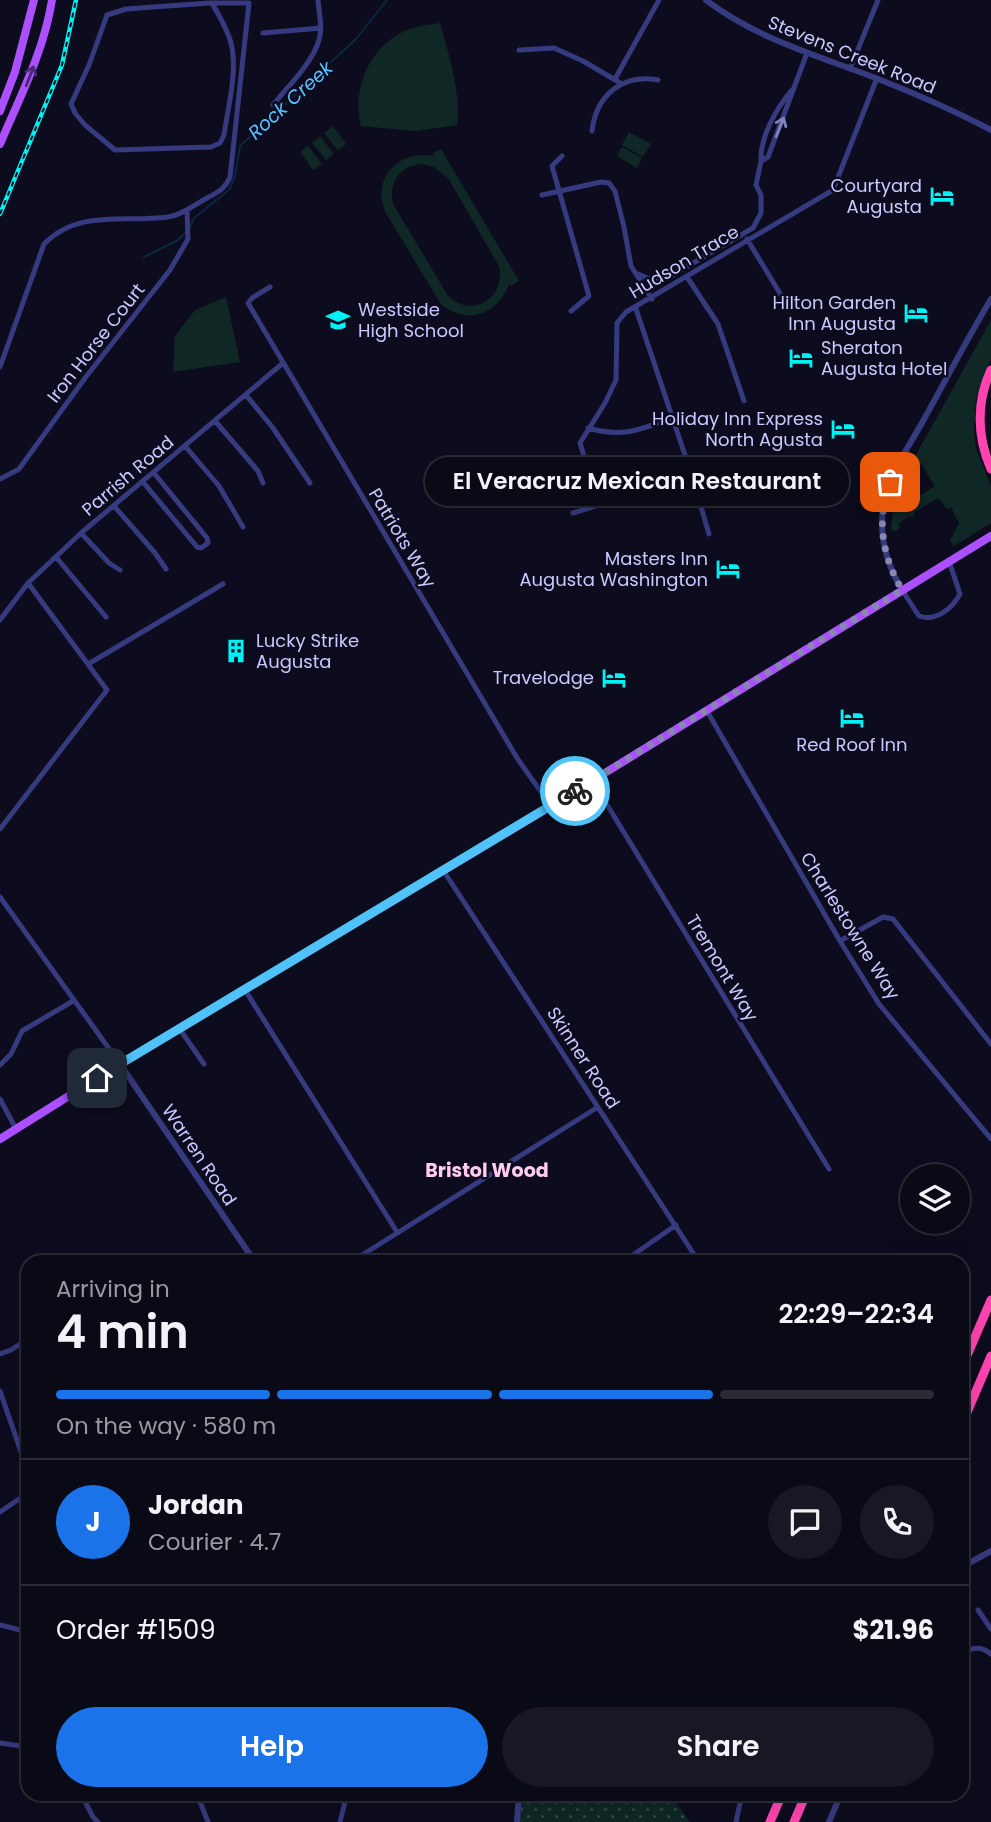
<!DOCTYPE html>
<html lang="en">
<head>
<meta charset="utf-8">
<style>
	:root { --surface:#0a0916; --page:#181723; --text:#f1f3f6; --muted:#999aa1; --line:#2a2a35; --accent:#1a73e8 }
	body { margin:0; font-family:Poppins,sans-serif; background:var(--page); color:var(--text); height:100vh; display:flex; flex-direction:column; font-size:26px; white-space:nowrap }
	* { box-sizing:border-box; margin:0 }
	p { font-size:23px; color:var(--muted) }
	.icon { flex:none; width:38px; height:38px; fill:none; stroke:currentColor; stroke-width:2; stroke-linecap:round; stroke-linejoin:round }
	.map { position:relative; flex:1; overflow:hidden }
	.panel { position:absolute; left:21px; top:1255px; width:948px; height:546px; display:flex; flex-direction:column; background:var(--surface); border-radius:21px; box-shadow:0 7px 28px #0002,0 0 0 2px var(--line) }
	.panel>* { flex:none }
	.fabs { position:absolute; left:900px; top:1164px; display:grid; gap:14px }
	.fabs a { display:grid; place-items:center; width:70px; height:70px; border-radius:50%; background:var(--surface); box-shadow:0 7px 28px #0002,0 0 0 2px var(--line); font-size:35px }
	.pin { position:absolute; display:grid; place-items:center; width:60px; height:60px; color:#fff; margin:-30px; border-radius:14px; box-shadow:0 4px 10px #0006 }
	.courier { position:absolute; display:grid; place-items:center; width:70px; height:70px; margin:-35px; border:5px solid #4fc3f7; border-radius:50%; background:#fff; color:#222; box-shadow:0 2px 9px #0007 }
	.bubble { position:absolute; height:49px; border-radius:24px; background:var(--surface); box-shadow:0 7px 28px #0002,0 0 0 2px var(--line); font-size:23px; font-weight:600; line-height:49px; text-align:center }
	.summary em { font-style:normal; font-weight:600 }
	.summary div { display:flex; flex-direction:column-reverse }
	.summary { display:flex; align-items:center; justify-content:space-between; height:119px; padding:0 35px }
	h1 { font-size:46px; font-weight:600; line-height:52px }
	.bar { display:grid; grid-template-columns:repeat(4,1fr); gap:10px 7px; align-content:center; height:84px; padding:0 35px }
	.bar i { height:9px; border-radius:5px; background:var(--line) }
	.bar .selected { background:var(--accent) }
	.bar p { grid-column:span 4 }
	.line { display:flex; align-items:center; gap:18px; padding:0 35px; border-top:2px solid var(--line) }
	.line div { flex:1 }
	.round { display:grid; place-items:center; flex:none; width:74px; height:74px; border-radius:37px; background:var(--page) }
	.button { display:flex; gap:14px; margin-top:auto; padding:14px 35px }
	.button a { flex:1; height:80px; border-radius:42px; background:var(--accent); color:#fff; font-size:28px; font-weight:600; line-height:80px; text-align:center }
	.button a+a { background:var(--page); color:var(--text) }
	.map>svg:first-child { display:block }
	.green { fill:#0f2825; fill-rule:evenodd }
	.park { fill:url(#park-dots) }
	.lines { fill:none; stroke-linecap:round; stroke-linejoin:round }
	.stream { stroke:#0b2643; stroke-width:2 }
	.minor { stroke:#363a7e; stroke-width:5 }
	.tertiary { stroke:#363a7e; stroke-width:6 }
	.primary { stroke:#ac50ff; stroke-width:8 }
	.motorway { stroke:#ff44b0; stroke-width:9 }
	.rail-casing { stroke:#00f3f4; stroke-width:4.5 }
	.rail { stroke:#0d0c1e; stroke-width:2; stroke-dasharray:5; stroke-linecap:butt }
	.oneway { stroke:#4d2778 }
	.oneway2 { stroke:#8082be }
	.done { stroke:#8787b0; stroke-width:7; stroke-dasharray:0 12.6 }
	.route { stroke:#4fc3f7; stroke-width:9 }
	.labels { text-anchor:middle; stroke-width:5; stroke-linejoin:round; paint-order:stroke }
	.street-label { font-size:18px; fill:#c9c9ff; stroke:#0d0c1e }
	.poi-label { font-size:18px; fill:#c9c9ff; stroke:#0d0c1e; text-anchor:end }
	.water-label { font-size:19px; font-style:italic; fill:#57c2ff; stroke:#0d0c1e }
	.neighbourhood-label { font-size:19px; font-weight:bold; fill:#ffcbf1; stroke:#0d0c1e }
</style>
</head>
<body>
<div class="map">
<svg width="991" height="1822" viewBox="0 0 991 1822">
	<defs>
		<pattern id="park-dots" width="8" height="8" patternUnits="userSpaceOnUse" patternTransform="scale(1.75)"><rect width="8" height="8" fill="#0f2825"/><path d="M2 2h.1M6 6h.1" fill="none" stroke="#314646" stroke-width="1.8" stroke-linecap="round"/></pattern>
	</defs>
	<rect width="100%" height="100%" fill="#0d0c1e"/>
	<path class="green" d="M440 23C449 56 461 91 457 125L416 131 361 126C352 87 369 47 407 30 417 26 429 25 440 23Z
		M333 126 346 144 338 150 324 133Z
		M629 132 651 144 643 157 622 145Z
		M320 136 334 154 326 160 312 143Z
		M308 146 322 164 313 170 300 152Z
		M622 147 642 158 637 168 617 156Z
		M441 149 519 281 511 286 509 284C498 315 465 326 440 303L386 213C370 179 399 149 434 156L433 153ZM423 164 434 167 448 178 499 266C506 298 472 319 448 296L393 204C388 182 401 165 423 164Z
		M226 297 240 362 173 372 175 336 195 310Z
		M991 320V358L976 399 974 430 976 449 991 486V523L954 546 950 541 959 523 951 507 947 509 938 498 915 512 913 518 910 516 899 523 900 527 896 532 891 529 894 499H897L902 507 935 486 919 461 914 463 913 460Z"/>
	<path class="park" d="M519 1794H670L690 1822H517Z"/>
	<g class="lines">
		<path class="stream" d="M189 229 194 218 229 190 235 176 240 146 356 39 387 0
			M144 257 178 240 185 233"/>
		<path class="minor" d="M212 3C219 16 227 28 231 43 238 71 228 107 224 135L220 143 211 147 115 150 85 125 75 113 71 104 89 65 107 15 126 9 209 3H249
			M263 33 321 28
			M519 50 554 48 583 61 622 84
			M850 69 878 0
			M615 79 659 0
			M273 105C288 86 312 64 319 40 323 28 319 13 318 0
			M592 131C596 96 622 73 658 80
			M562 156 552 166 589 296 571 311
			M761 161C760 137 776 109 791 91
			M542 195 601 182 609 183 615 191 624 227 631 266 652 299
			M747 239 784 300
			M638 274 655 281 671 276 753 228 761 213V195L756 185 761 161 768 157 807 53
			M687 277 718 324 744 401
			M270 287 252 298 248 303 517 758 551 806
			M636 309 692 476 709 534
			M0 367 44 244C78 209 124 223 168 217 182 215 194 205 207 198 218 192 225 189 230 177L249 3
			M246 395 273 428 310 483
			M215 421 258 471 263 483
			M588 428C623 438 639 430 672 418
			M185 446 219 486 243 527
			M0 479 19 469 85 378 170 270 188 239 187 210
			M143 482 197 547 201 548 208 543 207 538 154 473
			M599 505 580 443 605 403 616 380 617 323 626 312 833 190 877 78
			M114 506 155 553 166 569
			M573 513 692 476
			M81 533 109 563 120 570
			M56 557 106 617
			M902 590 919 616C935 622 952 609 960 594L949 561
			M0 620 28 583 81 533 283 363
			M90 663 223 584
			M707 711 840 941 879 1004 991 1139
			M592 780 829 1169
			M0 829 107 690 28 583
			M443 870 699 1262
			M0 897 120 1064
			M840 941 883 917 893 919 991 1044
			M245 990 397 1232
			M179 1028 204 1064
			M0 1065 11 1054 22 1031 73 1001
			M0 1099 16 1129
			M351 1262 598 1107
			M623 1262 676 1225
			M0 1354 11 1350 28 1339
			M0 1391 28 1472
			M0 1512 28 1493
			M978 1610 991 1629
			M0 1625 28 1632
			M962 1653C974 1647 981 1646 991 1654
			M0 1743 28 1747
			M81 1794 93 1817 98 1822
			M197 1794 208 1822
			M340 1822 347 1794
			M736 1822 742 1794"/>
		<path class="tertiary" d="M706 0C757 39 819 56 878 79 916 94 955 111 991 130
			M902 590C886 563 878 534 884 503 889 473 909 447 923 421 946 380 967 339 991 299
			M120 1064 255 1262
			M962 1567 991 1551
			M517 1822 519 1794
			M829 1822 841 1794"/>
		<path class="primary" d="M0 111 15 72 34 0
			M0 144C20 97 44 51 52 0
			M0 1139 120 1064 551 806 991 536"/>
		<path class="motorway" d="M991 370C976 402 977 437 991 469
			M962 1367 991 1300
			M962 1424 991 1356
			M770 1822 782 1794
			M794 1822 806 1794"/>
		<g class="rail-casing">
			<path id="rail" d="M0 214 62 65 76 0"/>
		</g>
		<use href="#rail" class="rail"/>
	</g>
	<defs><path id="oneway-shaft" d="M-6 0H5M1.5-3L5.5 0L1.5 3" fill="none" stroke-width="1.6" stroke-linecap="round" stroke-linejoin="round" transform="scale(1.75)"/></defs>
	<use class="oneway" href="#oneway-shaft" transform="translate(30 76) rotate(-69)"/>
	<use class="oneway2" href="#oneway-shaft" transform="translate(780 127) rotate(-68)"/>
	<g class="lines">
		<path class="done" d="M575 791 902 590C882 556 876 519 890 482"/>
		<path class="route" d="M97 1078 575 791"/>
	</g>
	<defs>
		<g id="hotel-bare" transform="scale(1.89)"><path d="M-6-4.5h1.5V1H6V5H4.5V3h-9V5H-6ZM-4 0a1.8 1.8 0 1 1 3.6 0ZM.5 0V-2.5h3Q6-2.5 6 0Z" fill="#00f3f4" stroke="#0d0c1e" stroke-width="2.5" paint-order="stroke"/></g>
		<g id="school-bare" transform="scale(1.89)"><path d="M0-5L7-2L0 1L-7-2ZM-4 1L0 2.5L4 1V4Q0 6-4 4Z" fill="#00f3f4" stroke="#0d0c1e" stroke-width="2.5" paint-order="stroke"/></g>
		<g id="building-bare" transform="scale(1.89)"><path d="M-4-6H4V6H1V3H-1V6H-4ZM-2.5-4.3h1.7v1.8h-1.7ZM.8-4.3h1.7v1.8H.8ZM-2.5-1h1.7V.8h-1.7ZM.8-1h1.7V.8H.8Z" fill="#00f3f4" stroke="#0d0c1e" stroke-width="2.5" paint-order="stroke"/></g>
	</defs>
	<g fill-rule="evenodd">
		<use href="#hotel-bare" x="942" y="196"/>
		<use href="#hotel-bare" x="916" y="313"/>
		<use href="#school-bare" x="338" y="320"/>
		<use href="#hotel-bare" x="801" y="358"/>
		<use href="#hotel-bare" x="843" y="429"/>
		<use href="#hotel-bare" x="728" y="569"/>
		<use href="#building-bare" x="236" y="651"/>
		<use href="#hotel-bare" x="614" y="678"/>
		<use href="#hotel-bare" x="852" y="718"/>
	</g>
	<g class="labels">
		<g class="street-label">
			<text transform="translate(852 55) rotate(22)" y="6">Stevens Creek Road</text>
			<text transform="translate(684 262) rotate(-31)" y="6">Hudson Trace</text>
			<text transform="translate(96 343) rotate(-52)" y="6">Iron Horse Court</text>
			<text transform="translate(128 476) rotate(-40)" y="6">Parrish Road</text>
			<text transform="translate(402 538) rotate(59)" y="6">Patriots Way</text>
			<text transform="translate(850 926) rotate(58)" y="6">Charlestowne Way</text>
			<text transform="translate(722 968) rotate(59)" y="6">Tremont Way</text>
			<text transform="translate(583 1058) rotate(57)" y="6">Skinner Road</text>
			<text transform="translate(199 1155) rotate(56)" y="6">Warren Road</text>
		</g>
		<g class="poi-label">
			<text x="922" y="192">Courtyard<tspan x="922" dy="21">Augusta</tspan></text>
			<text x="896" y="309">Hilton Garden<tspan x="896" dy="21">Inn Augusta</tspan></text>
			<text x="358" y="316" text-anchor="start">Westside<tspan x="358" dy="21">High School</tspan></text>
			<text x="821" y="354" text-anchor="start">Sheraton<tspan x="821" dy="21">Augusta Hotel</tspan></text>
			<text x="823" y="425">Holiday Inn Express<tspan x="823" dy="21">North Agusta</tspan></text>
			<text x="708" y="565">Masters Inn<tspan x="708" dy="21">Augusta Washington</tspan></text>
			<text x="256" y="647" text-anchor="start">Lucky Strike<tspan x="256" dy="21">Augusta</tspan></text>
			<text x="594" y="684">Travelodge</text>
			<text x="852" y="751" text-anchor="middle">Red Roof Inn</text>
		</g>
		<g class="water-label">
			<text transform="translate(290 100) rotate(-42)" y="7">Rock Creek</text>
		</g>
		<g class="neighbourhood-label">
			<text x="487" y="1177">Bristol Wood</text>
		</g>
	</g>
</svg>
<div class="fabs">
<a><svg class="icon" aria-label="layers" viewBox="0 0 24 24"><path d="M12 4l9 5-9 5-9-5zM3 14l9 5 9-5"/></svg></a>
</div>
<div class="pin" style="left:890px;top:482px;background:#ea580c"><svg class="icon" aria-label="bag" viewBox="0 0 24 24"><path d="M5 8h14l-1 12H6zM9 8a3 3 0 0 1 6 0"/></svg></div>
<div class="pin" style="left:97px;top:1078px;background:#1f2937"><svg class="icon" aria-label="home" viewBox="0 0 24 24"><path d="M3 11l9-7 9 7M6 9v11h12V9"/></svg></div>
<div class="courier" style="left:575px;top:791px"><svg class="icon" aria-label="bike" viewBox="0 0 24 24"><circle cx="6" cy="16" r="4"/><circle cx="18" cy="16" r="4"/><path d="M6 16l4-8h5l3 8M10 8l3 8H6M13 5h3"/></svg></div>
<div class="bubble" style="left:425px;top:457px;width:424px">El Veracruz Mexican Restaurant</div>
<section class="panel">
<div class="summary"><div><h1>4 min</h1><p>Arriving in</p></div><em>22:29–22:34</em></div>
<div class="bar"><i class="selected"></i><i class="selected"></i><i class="selected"></i><i></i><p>On the way · 580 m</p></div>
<div class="line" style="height:126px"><b class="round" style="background:var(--accent);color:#fff">J</b><div><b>Jordan</b><p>Courier · 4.7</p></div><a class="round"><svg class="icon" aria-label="chat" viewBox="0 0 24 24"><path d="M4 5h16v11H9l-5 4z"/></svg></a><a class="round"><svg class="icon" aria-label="phone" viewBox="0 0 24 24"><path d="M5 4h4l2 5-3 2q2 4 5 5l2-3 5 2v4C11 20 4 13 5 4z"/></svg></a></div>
<div class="line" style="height:91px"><div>Order #1509</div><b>$21.96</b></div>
<div class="button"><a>Help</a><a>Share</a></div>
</section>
</div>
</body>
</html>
